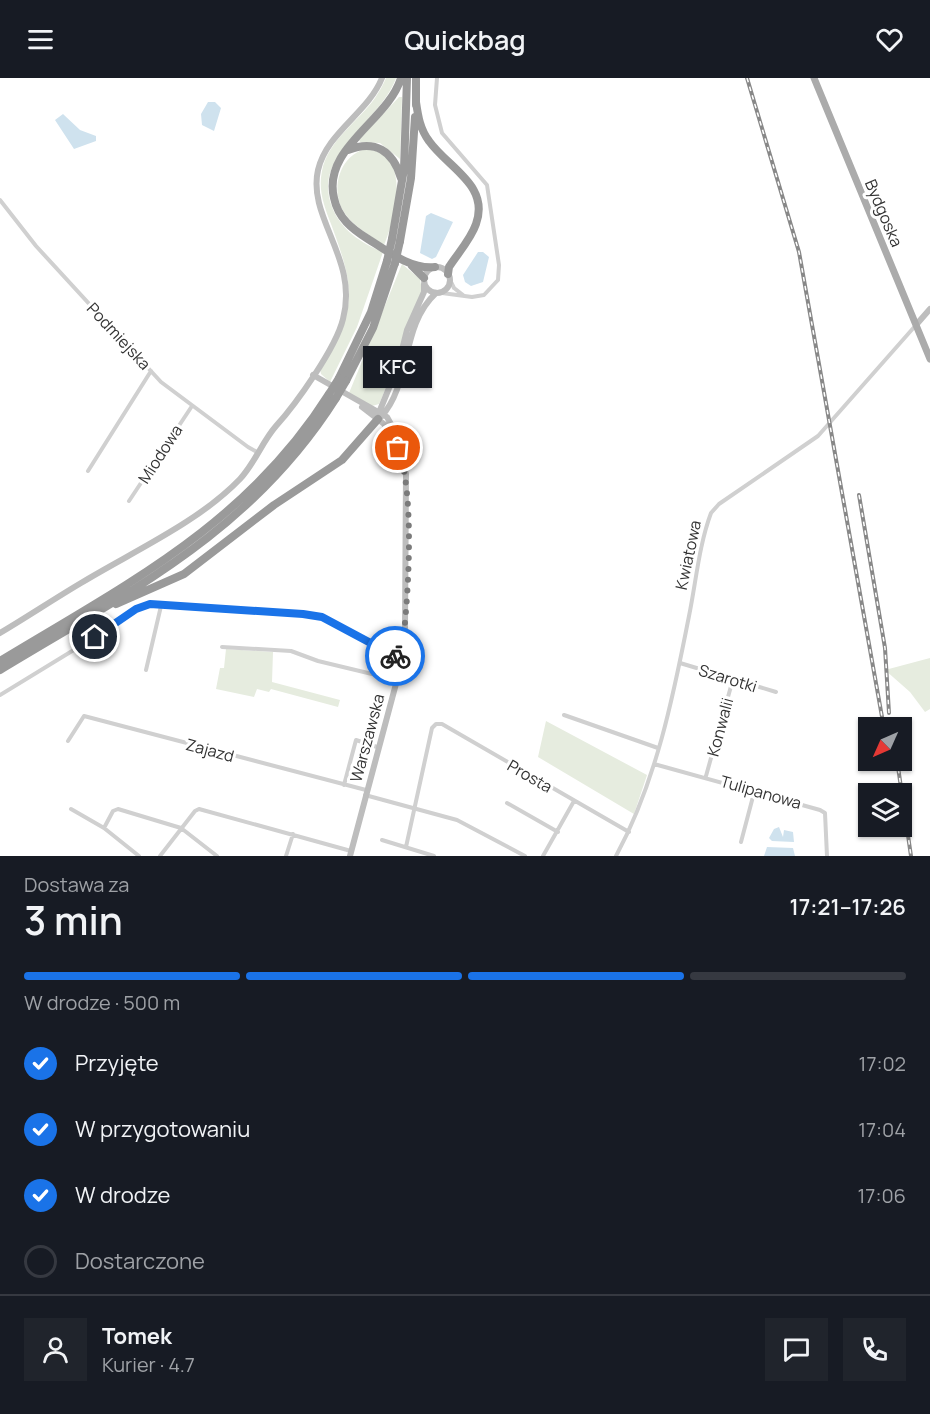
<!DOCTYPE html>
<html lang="pl">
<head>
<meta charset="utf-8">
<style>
	:root { --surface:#171b24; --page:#20242c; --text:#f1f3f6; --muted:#9ea1a6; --line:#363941; --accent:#1a73e8 }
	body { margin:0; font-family:Manrope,sans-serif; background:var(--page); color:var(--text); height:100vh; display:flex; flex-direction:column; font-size:22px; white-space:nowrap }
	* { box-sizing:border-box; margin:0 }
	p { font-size:20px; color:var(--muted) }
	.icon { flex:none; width:33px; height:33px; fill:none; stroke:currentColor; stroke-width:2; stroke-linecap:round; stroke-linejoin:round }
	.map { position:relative; height:778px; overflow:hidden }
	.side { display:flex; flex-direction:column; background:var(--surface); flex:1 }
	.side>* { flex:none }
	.needle { width:39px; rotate:225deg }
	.buttons { position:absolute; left:858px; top:639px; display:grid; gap:12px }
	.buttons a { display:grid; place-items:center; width:54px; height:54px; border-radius:0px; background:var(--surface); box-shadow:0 2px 4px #0004; font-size:30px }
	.pin { position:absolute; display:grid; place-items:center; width:51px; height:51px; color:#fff; margin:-26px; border:3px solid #fff; border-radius:50%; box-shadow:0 2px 6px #0007 }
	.courier { position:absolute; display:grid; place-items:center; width:60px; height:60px; margin:-30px; border:4px solid #1a73e8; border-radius:50%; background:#fff; color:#222; box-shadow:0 2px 8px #0007 }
	.bubble { position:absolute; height:42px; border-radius:0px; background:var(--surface); box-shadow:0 2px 4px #0004; font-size:20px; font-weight:600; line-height:42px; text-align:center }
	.head em { font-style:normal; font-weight:600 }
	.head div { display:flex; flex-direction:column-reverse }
	.head { display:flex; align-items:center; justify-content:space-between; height:102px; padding:0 24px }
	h1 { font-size:39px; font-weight:600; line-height:45px }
	.bar { display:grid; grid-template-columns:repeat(4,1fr); gap:9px 6px; align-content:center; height:72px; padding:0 24px }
	.bar i { height:8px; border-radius:4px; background:var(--line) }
	.bar .current { background:var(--accent) }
	.bar p { grid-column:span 4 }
	.line { display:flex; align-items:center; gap:15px; padding:0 24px; border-top:2px solid var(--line) }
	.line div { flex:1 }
	.round { display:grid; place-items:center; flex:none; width:63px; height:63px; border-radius:0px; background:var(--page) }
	ol { padding:0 24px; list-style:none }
	li { display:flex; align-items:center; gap:18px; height:66px }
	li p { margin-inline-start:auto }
	li .icon { padding:6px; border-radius:50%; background:var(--accent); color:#fff; stroke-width:4 }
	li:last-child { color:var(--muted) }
	li i { width:33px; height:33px; border:3px solid var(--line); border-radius:50% }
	header { display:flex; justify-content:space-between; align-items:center; height:78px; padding:0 24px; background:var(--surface); font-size:27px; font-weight:600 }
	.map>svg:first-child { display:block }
	.green { fill:#e6ecdf }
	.water { fill:#cfe2ee }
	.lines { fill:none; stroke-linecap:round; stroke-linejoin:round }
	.street { stroke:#d0d0d0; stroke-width:4 }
	.secondary { stroke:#bdbdbd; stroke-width:6 }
	.primary { stroke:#ababab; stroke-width:7 }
	.highway { stroke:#9a9a9a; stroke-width:8 }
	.rail-casing { stroke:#888; stroke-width:4 }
	.rail { stroke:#fff; stroke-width:1.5; stroke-dasharray:4.5; stroke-linecap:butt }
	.highway-bridge { stroke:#9a9a9a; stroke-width:8 }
	.done { stroke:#7a7a7a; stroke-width:6; stroke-dasharray:0 10.8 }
	.route { stroke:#1a73e8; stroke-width:8 }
	.labels { text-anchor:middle; stroke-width:6; stroke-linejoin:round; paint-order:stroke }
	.street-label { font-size:16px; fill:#333; stroke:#fff }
</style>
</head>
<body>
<header><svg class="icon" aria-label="menu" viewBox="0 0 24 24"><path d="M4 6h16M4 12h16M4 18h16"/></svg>Quickbag<svg class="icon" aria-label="heart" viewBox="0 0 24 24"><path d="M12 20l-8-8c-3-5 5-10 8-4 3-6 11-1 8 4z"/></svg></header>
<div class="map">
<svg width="930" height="778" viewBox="0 0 930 778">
	<rect width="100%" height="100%" fill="#fff"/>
	<path class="green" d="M386 0H396C380 45 311 76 332 129 341 152 361 165 383 174L357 249 330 304 321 296 320 291C358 231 355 210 331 146 324 128 318 112 322 93 328 62 358 44 375 20 379 14 383 7 386 0Z
		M399 19H402L400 81 380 65 360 64 359 62Z
		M366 71C412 75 396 138 384 167 371 158 356 150 346 137 329 116 338 77 366 71Z
		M402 186 420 201 422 213 395 289 379 326 372 328 349 315Z
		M226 571 273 574 272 604 340 622 338 629 271 611 269 614 257 611 254 619 216 611 220 590H224Z
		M930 580V631L925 634 910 614 885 592Z
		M546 643 647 697 634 736 538 679Z"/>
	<path class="water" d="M208 24H215L221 30 214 53 202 47 201 36Z
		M63 36 80 52 96 58V63L74 71 55 42Z
		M431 135 453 144 436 179 432 181 420 175 426 138Z
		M478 174H483L489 179 483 204 471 208 465 204 463 197Z
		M779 749 783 759 784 752 793 754 794 764 772 763 769 760 774 751Z
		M767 769 793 770 795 778H764Z"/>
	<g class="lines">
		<path class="street" d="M437 0 435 27 442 55 487 107 499 187 498 202 484 217 472 219 442 215
			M0 122 36 168 161 304 248 369 257 374
			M450 202 454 210 463 217
			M88 393 151 293
			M129 423 192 328
			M222 569 291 573 318 583 397 602
			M680 585 776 614
			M146 592 161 528
			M0 617 113 548 136 531 150 526 303 535 322 539 401 581
			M564 637 658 670
			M68 663 84 638 366 712
			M654 686 820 732 825 735 827 778
			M706 698 733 601
			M344 707 356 662 377 669
			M365 717 457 742 525 778
			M507 725 558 754
			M71 731 104 750 139 778
			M104 750 113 733 118 731 181 750 217 778
			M382 762 434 778
			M741 764 755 711
			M406 769 432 650 436 646H442L629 754
			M160 778 195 733 199 731 351 773
			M286 778 293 756
			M543 778 574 723
			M616 778C656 704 673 620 689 538 696 504 699 467 711 435L719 426 818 358 916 247"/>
		<path class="secondary" d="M424 202a13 13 0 1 1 26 0a13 13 0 1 1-26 0Z
			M916 247 930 231
			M313 297 387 339 392 348 406 396 405 550 397 602 350 778
			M362 329 384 346 392 359
			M378 337 398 288 407 252 424 214V206
			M381 339C412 305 400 248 436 215
			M0 555C27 539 54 521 81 505 132 474 199 444 240 401 255 385 262 364 276 348 296 326 336 270 343 241 359 181 307 140 318 92 327 54 368 35 382 0"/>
		<path class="primary" d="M814 0 930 281"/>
		<path class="highway" d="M401 0C388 43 322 70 334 120 338 140 352 151 368 161 387 173 412 192 435 189
			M416 24C418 38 420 51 429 63 448 90 490 107 476 146 471 161 458 175 449 189L448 196
			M416 27V0
			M348 72C375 61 393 73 401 100
			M392 161 404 91 407 0
			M400 163 411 100 415 39
			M412 188 424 200
			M339 300 371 234 387 183
			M346 303 373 250 395 185
			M116 526 184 496 274 427 342 382 378 341
			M0 583C127 506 247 446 329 316
			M0 592C132 512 251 454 336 320"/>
		<g class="rail-casing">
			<path id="rail" d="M747 0 799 174 884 650
				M859 417 885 570 889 635
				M897 682 911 778"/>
		</g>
		<use href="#rail" class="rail"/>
		<path class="highway-bridge" d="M387 183 392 161
			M395 185 400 163
			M329 316 339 300
			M336 320 346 303"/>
	</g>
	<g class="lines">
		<path class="done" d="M395 578 401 581C408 528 416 419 398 370"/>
		<path class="route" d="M95 559 136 531 150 526 303 536 322 539 395 578"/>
	</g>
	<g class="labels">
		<g class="street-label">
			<text transform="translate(884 135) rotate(67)" y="6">Bydgoska</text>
			<text transform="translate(119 258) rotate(47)" y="6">Podmiejska</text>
			<text transform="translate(160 376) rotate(-57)" y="6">Miodowa</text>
			<text transform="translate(688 477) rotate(-78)" y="6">Kwiatowa</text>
			<text transform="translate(728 600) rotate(17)" y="6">Szarotki</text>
			<text transform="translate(720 649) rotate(-75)" y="6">Konwalii</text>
			<text transform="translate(367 660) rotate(-75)" y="6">Warszawska</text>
			<text transform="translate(210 672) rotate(15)" y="6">Zajazd</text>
			<text transform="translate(530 698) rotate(30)" y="6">Prosta</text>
			<text transform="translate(761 714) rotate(16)" y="6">Tulipanowa</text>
		</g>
	</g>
</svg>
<div class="buttons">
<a><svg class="needle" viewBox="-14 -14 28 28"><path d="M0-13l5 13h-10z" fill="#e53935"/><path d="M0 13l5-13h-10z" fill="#9ea1a6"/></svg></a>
<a><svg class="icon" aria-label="layers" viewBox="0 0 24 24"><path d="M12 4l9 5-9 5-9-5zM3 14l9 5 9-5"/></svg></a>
</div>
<div class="pin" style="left:398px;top:370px;background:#ea580c"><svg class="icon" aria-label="bag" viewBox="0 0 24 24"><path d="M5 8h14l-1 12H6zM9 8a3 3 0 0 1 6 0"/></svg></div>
<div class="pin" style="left:95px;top:559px;background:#1f2937"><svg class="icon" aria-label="home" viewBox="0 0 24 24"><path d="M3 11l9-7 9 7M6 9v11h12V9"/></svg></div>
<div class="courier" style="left:395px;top:578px"><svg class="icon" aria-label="bike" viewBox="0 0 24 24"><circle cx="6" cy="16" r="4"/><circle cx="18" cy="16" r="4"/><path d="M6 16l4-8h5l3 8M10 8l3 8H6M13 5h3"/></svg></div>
<div class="bubble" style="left:363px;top:268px;width:69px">KFC</div>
</div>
<section class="side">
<div class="head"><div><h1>3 min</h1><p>Dostawa za</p></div><em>17:21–17:26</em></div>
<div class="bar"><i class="current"></i><i class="current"></i><i class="current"></i><i></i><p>W drodze · 500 m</p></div>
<ol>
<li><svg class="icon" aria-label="check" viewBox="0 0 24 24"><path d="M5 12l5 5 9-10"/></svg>Przyjęte<p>17:02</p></li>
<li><svg class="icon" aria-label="check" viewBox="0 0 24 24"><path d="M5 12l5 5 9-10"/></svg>W przygotowaniu<p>17:04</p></li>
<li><svg class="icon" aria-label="check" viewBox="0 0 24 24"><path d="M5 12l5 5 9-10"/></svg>W drodze<p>17:06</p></li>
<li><i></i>Dostarczone</li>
</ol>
<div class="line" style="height:108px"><a class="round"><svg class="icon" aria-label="person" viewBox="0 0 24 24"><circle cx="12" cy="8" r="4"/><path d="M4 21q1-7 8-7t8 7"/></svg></a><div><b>Tomek</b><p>Kurier · 4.7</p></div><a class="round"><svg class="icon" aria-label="chat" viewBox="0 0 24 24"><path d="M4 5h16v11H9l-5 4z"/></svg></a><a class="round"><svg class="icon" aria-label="phone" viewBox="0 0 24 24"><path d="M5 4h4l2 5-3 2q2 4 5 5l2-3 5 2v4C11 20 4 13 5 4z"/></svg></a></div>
</section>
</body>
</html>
